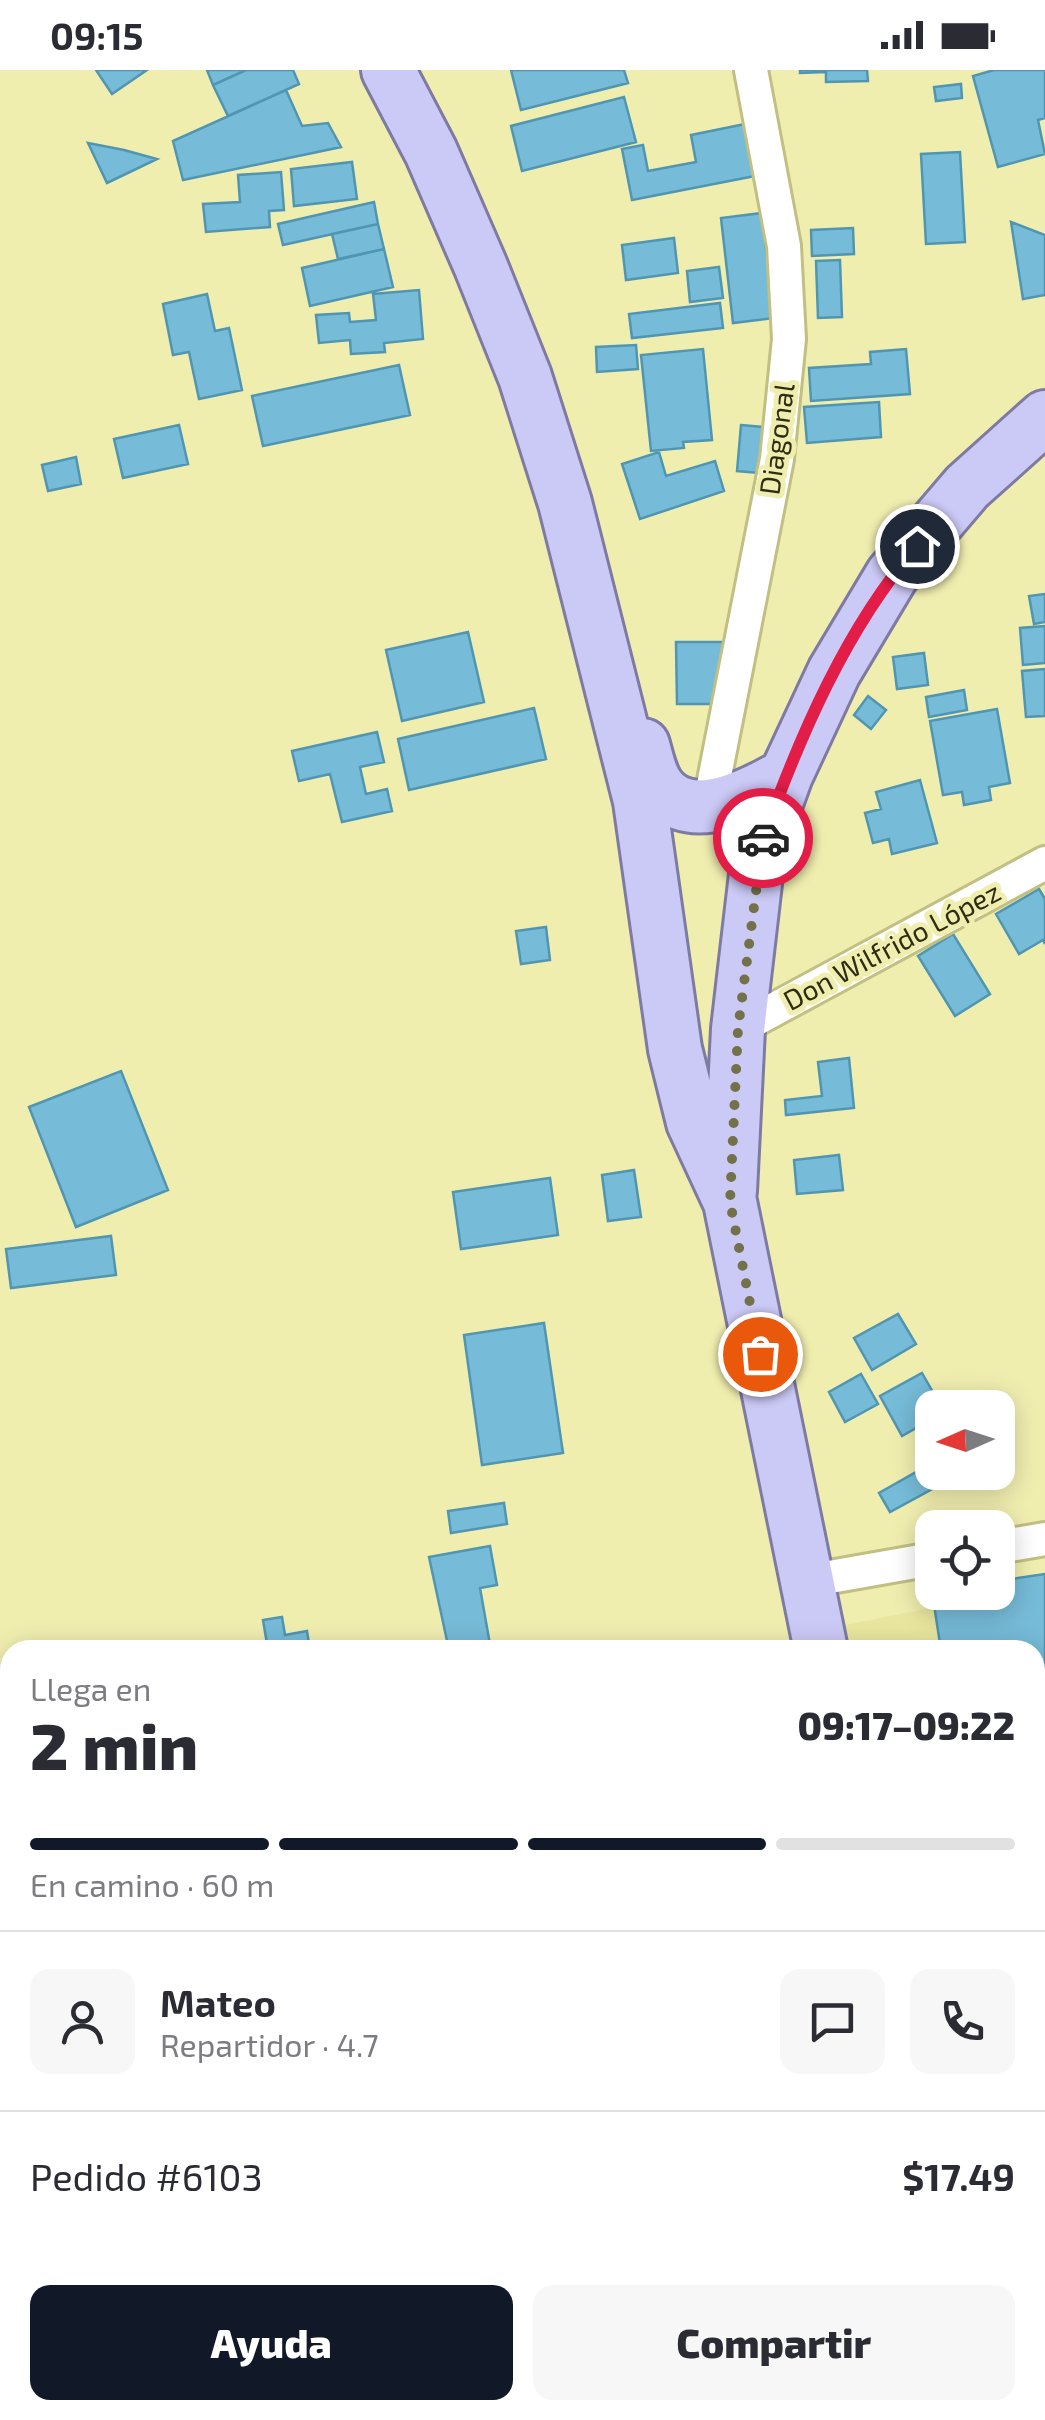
<!DOCTYPE html>
<html lang="es">
<head>
<meta charset="utf-8">
<style>
	:root { --surface:#fff; --page:#f7f7f7; --text:#2b2b33; --muted:#7c7c81; --line:#e1e1e2; --accent:#111827 }
	body { margin:0; font-family:"Exo 2",sans-serif; background:var(--page); color:var(--text); height:100vh; display:flex; flex-direction:column; font-size:38px; white-space:nowrap }
	* { box-sizing:border-box; margin:0 }
	p { font-size:32px; color:var(--muted) }
	.icon { flex:none; width:55px; height:55px; fill:none; stroke:currentColor; stroke-width:2; stroke-linecap:round; stroke-linejoin:round }
	.map { position:relative; flex:1; overflow:hidden }
	.side { position:absolute; left:0px; top:1570px; width:1045px; height:780px; display:flex; flex-direction:column; background:var(--surface); border-radius:30px 30px 0 0; box-shadow:0 5px 25px #0003 }
	.side>* { flex:none }
	.needle { width:65px; rotate:267deg }
	.buttons { position:absolute; left:915px; top:1320px; display:grid; gap:20px }
	.buttons a { display:grid; place-items:center; width:100px; height:100px; border-radius:20px; background:var(--surface); box-shadow:0 5px 25px #0003; font-size:50px }
	.pin { position:absolute; display:grid; place-items:center; width:85px; height:85px; color:#fff; margin:-42px; border:5px solid #fff; border-radius:50%; box-shadow:0 2px 10px #0007 }
	.courier { position:absolute; display:grid; place-items:center; width:100px; height:100px; margin:-50px; border:8px solid #e11d48; border-radius:50%; background:#fff; color:#222; box-shadow:0 2px 12px #0007 }
	.head em { font-style:normal; font-weight:800 }
	.head div { display:flex; flex-direction:column-reverse }
	.head { display:flex; align-items:center; justify-content:space-between; height:170px; padding:0 30px }
	h1 { font-size:65px; font-weight:800; line-height:75px }
	.bar { display:grid; grid-template-columns:repeat(4,1fr); gap:15px 10px; align-content:center; height:120px; padding:0 30px }
	.bar i { height:12px; border-radius:8px; background:var(--line) }
	.bar .on { background:var(--accent) }
	.bar p { grid-column:span 4 }
	.line { display:flex; align-items:center; gap:25px; padding:0 30px; border-top:2px solid var(--line) }
	.line div { flex:1 }
	.round { display:grid; place-items:center; flex:none; width:105px; height:105px; border-radius:20px; background:var(--page) }
	.button { display:flex; gap:20px; margin-top:auto; padding:20px 30px }
	.button a { flex:1; height:115px; border-radius:20px; background:var(--accent); color:#fff; font-size:40px; font-weight:800; line-height:115px; text-align:center }
	.button a+a { background:var(--page); color:var(--text) }
	.status { display:flex; justify-content:space-between; align-items:center; height:70px; padding:0 50px; background:var(--surface); direction:ltr }
	.status svg { height:28px; fill:currentColor }
	.map>svg:first-child { display:block }
	.built { fill:#e9e79f }
	.building { fill:#76bbd8; stroke:#5095b1; stroke-width:2.5 }
	.lines { fill:none; stroke-linecap:round; stroke-linejoin:round }
	.minor-casing { stroke:#c1bf82; stroke-width:38 }
	.primary-casing { stroke:#7e7ba2; stroke-width:58 }
	.minor { stroke:#fff; stroke-width:32 }
	.primary { stroke:#cbc9f5; stroke-width:52 }
	.done { stroke:#72714a; stroke-width:10; stroke-dasharray:0 18 }
	.route { stroke:#e11d48; stroke-width:12 }
	.labels { text-anchor:middle; stroke-width:10; stroke-linejoin:round; paint-order:stroke }
	.street-label { font-size:28px; fill:#2e2d14; stroke:#f0eeaf }
</style>
</head>
<body>
<div class="status"><b>09:15</b><svg viewBox="0 0 49 12"><path d="M0 12V9h3v3zM5 12V6h3v6zM10 12V3h3v9zM15 12V0h3v12zM26 1h20v11H26zM47 4h2v5h-2z"/></svg></div>
<div class="map">
<svg width="1045" height="2350" viewBox="0 0 1045 2350">
	<rect width="100%" height="100%" fill="#f0eeaf"/>
	<path class="built" d="M1045 1515V2128L1035 2130V1580H845L840 1556Z"/>
	<path class="building" d="M96 0H147L112 24Z
		M207 0H246L213 15Z
		M246 0H293L299 14 228 46 213 15Z
		M511 0H624L628 13 521 40Z
		M800 0H867L868 11 826 12V2L800 3Z
		M994 0H1045V48L1038 50 1045 84 998 97 973 6Z
		M961 14 962 28 936 31 934 17Z
		M286 20 302 56 328 53 341 77 183 110 173 71Z
		M624 27 636 72 522 101 511 56Z
		M745 54 755 106 632 130 622 79 643 75 648 101 696 92 691 65Z
		M88 73 124 80 157 89 107 113Z
		M960 82 965 172 926 174 921 84Z
		M352 92 357 129 294 136 291 99Z
		M281 102 284 140 269 141 270 157 206 162 203 134 240 132 238 105Z
		M374 132 378 154 283 175 278 154Z
		M762 143 774 248 733 253 721 148Z
		M1011 152 1045 165V225L1023 229Z
		M378 154 384 179 338 189 332 164Z
		M853 158 854 184 812 186 811 160Z
		M674 168 678 203 626 210 622 175Z
		M384 179 393 217 310 236 302 198Z
		M840 190 842 247 818 248 816 191Z
		M719 197 723 228 690 232 687 201Z
		M419 220 423 269 384 273 385 282 351 284 350 270 319 273 316 245 349 243 350 252 376 250 373 224Z
		M207 224 215 261 229 258 242 320 199 329 189 282 173 285 163 234Z
		M720 233 723 258 632 268 629 244Z
		M636 275 638 299 597 302 596 277Z
		M703 279 712 370 683 372 684 378 651 381 641 285Z
		M906 279 910 324 811 331 809 298 871 294 870 282Z
		M399 295 410 345 263 376 252 326Z
		M879 332 881 367 807 373 804 337Z
		M179 355 188 394 123 408 114 369Z
		M741 355 763 357 759 403 737 401Z
		M659 382 666 406 715 391 724 421 640 449 622 394Z
		M76 387 81 414 48 421 42 395Z
		M1045 524V552L1034 554 1029 526Z
		M1045 556V593L1023 595 1020 558Z
		M468 562 484 632 402 651 386 580Z
		M676 572H725L711 634H677Z
		M924 583 928 615 897 619 893 587Z
		M1045 599V646L1026 647 1022 601Z
		M964 620 967 640 929 647 926 627Z
		M868 626 886 640 871 659 854 645Z
		M534 638 546 689 409 720 398 669Z
		M997 639 1010 713 989 717 991 730 964 735 962 722 943 725 930 651Z
		M377 662 384 692 360 697 366 724 387 719 392 741 342 752 330 704 299 711 292 681Z
		M920 710 937 773 892 784 889 769 873 773 865 743 881 739 876 722Z
		M1039 819 1045 829V874L1043 870 1019 884 996 844Z
		M546 857 550 890 521 894 516 861Z
		M953 864 990 924 955 946 918 886Z
		M849 988 854 1038 786 1045 785 1030 822 1026 818 992Z
		M121 1001 168 1120 76 1157 29 1037Z
		M839 1085 843 1120 797 1124 794 1090Z
		M634 1100 641 1147 608 1151 602 1105Z
		M550 1108 558 1165 461 1179 453 1122Z
		M111 1166 116 1205 11 1218 6 1179Z
		M898 1244 916 1274 872 1300 854 1268Z
		M544 1253 563 1383 482 1395 464 1265Z
		M922 1303 942 1338H932V1349L902 1366 880 1326Z
		M861 1304 878 1334 845 1352 829 1322Z
		M925 1397 936 1417 890 1442 879 1423Z
		M504 1433 507 1454 451 1463 448 1441Z
		M490 1476 497 1515 480 1518 491 1580H449L429 1487Z
		M1045 1504V1821L1035 1823V1580H941L932 1522H998V1511Z
		M282 1547 285 1565 307 1561 310 1580H268L263 1550Z
		M690 1573 691 1580H645Z
		M10 1647V1681L6 1682 10 1719 0 1721V1648Z
		M1045 1894V1970L1035 1972V1895Z
		M1045 2264V2327L1035 2284V2267Z"/>
	<g class="lines">
		<g class="minor-casing">
			<path id="minor" d="M709 736 777 389 789 269 784 176 751 0
				M738 959 1045 793
				M998 1477 1045 1469
				M807 1511 932 1489
				M0 1856 10 1854"/>
		</g>
		<g class="primary-casing">
			<path id="primary" d="M388 0 431 82 481 197 525 307 565 433 640 731 675 979 693 1052 730 1132 821 1580
				M643 675C648 692 651 713 666 725 699 753 755 723 786 705
				M730 1121 738 959 759 779 786 705 834 602 892 505 967 417 1045 347
				M979 2340 981 2350"/>
		</g>
		<use href="#minor" class="minor"/>
		<use href="#primary" class="primary"/>
	</g>
	<g class="lines">
		<path class="done" d="M760 1284 730 1132 738 959 763 768"/>
		<path class="route" d="M763 768C800 666 846 558 917 476"/>
	</g>
	<g class="labels">
		<g class="street-label">
			<text transform="translate(777 369) rotate(-82)" y="10">Diagonal</text>
			<text transform="translate(892 876) rotate(-28)" y="10">Don Wilfrido López</text>
		</g>
	</g>
</svg>
<div class="buttons">
<a><svg class="needle" viewBox="-14 -14 28 28"><path d="M0-13l5 13h-10z" fill="#e53935"/><path d="M0 13l5-13h-10z" fill="#7c7c81"/></svg></a>
<a><svg class="icon" aria-label="locate" viewBox="0 0 24 24"><circle cx="12" cy="12" r="6"/><path d="M12 2v4M12 18v4M2 12h4M18 12h4"/></svg></a>
</div>
<div class="pin" style="left:760px;top:1284px;background:#ea580c"><svg class="icon" aria-label="bag" viewBox="0 0 24 24"><path d="M5 8h14l-1 12H6zM9 8a3 3 0 0 1 6 0"/></svg></div>
<div class="pin" style="left:917px;top:476px;background:#1f2937"><svg class="icon" aria-label="home" viewBox="0 0 24 24"><path d="M3 11l9-7 9 7M6 9v11h12V9"/></svg></div>
<div class="courier" style="left:763px;top:768px"><svg class="icon" aria-label="car" viewBox="0 0 24 24"><path d="M5 17H2v-5l4-1 3-4h7l3 4 3 1v5h-3M9 17h6M6 11h13"/><circle cx="7" cy="17" r="2"/><circle cx="17" cy="17" r="2"/></svg></div>
<section class="side">
<div class="head"><div><h1>2 min</h1><p>Llega en</p></div><em>09:17–09:22</em></div>
<div class="bar"><i class="on"></i><i class="on"></i><i class="on"></i><i></i><p>En camino · 60 m</p></div>
<div class="line" style="height:180px"><a class="round"><svg class="icon" aria-label="person" viewBox="0 0 24 24"><circle cx="12" cy="8" r="4"/><path d="M4 21q1-7 8-7t8 7"/></svg></a><div><b>Mateo</b><p>Repartidor · 4.7</p></div><a class="round"><svg class="icon" aria-label="chat" viewBox="0 0 24 24"><path d="M4 5h16v11H9l-5 4z"/></svg></a><a class="round"><svg class="icon" aria-label="phone" viewBox="0 0 24 24"><path d="M5 4h4l2 5-3 2q2 4 5 5l2-3 5 2v4C11 20 4 13 5 4z"/></svg></a></div>
<div class="line" style="height:130px"><div>Pedido #6103</div><b>$17.49</b></div>
<div class="button"><a>Ayuda</a><a>Compartir</a></div>
</section>
</div>
</body>
</html>
